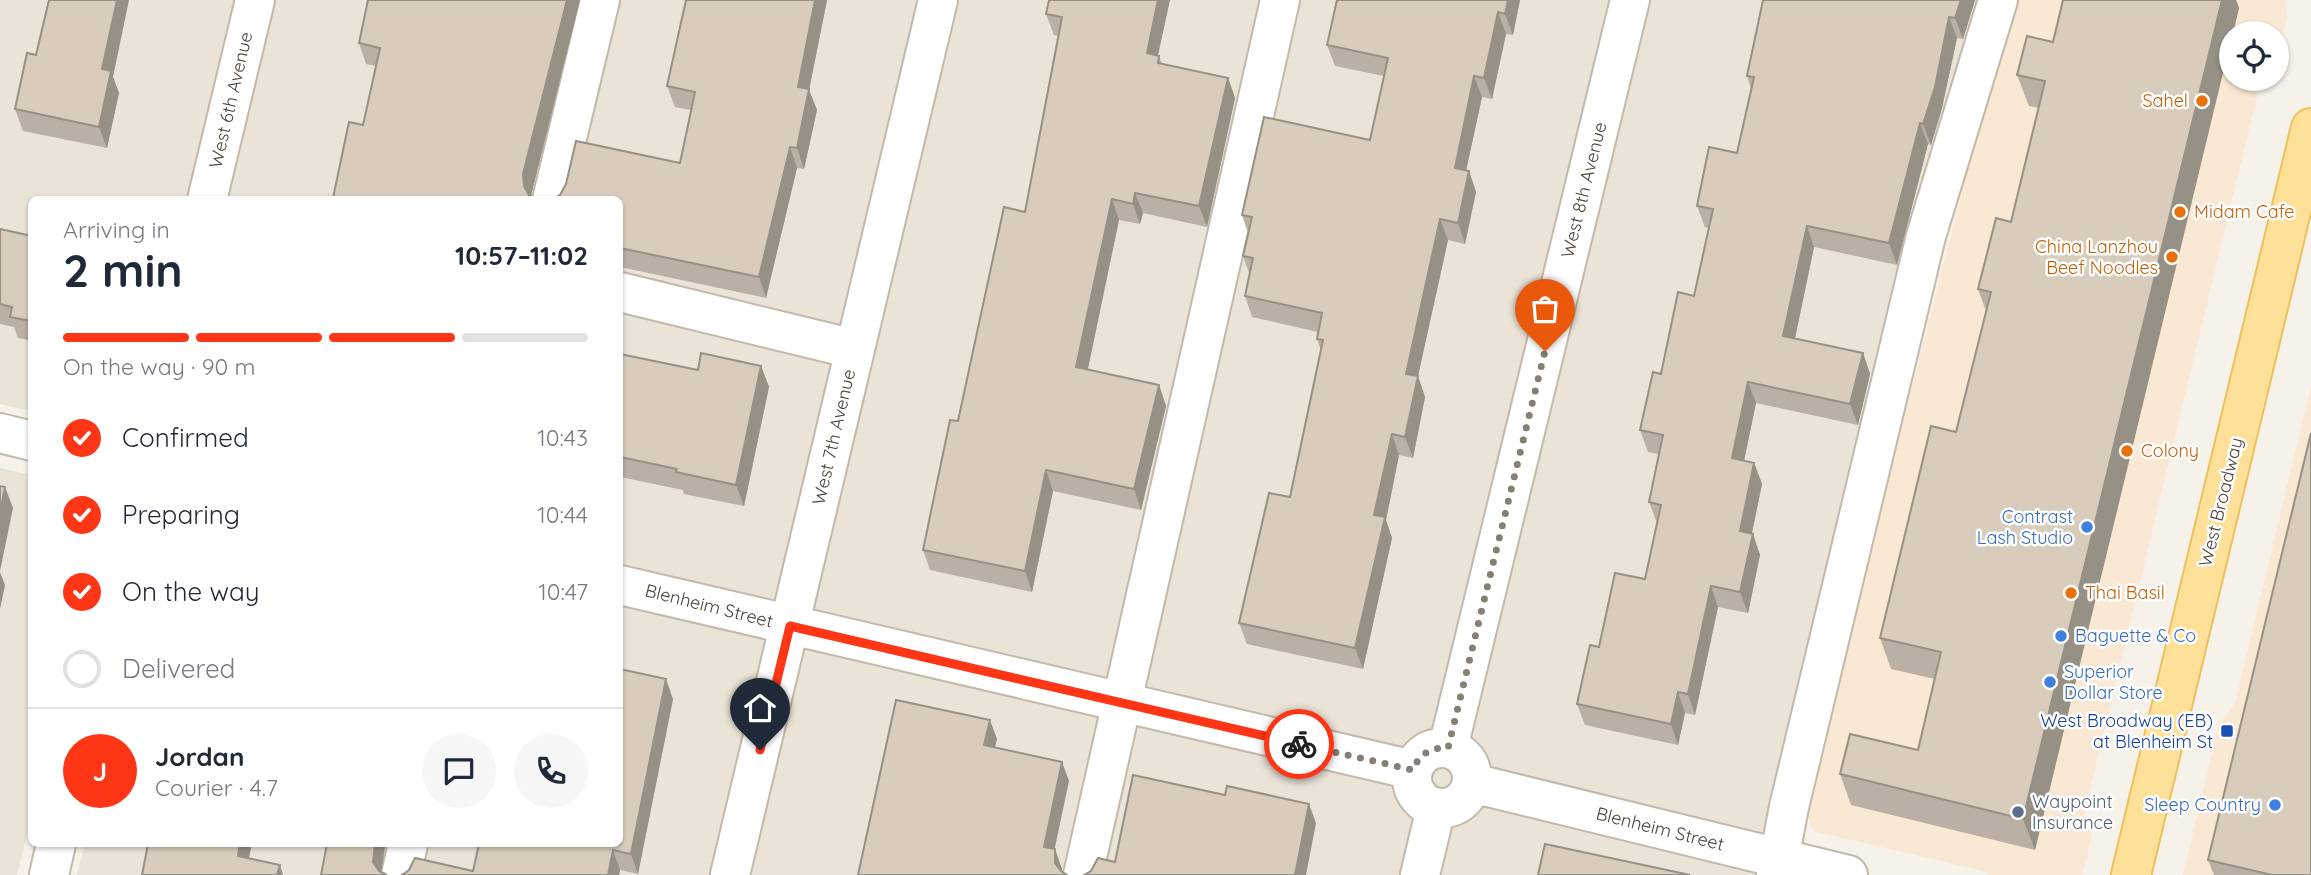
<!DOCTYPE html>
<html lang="en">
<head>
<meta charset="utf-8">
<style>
	:root { --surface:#fff; --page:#f6f6f7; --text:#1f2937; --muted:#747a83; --line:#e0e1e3; --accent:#ff3616 }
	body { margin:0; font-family:Quicksand,sans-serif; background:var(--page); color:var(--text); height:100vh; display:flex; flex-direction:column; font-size:26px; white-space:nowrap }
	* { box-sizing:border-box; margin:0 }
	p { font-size:23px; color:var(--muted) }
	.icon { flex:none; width:38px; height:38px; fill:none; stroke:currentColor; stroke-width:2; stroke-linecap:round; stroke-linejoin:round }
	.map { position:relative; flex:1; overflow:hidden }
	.side { position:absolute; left:28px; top:196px; width:595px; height:651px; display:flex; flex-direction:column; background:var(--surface); border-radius:10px; box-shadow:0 2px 5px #0004 }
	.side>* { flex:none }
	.buttons { position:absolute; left:2219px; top:21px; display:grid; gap:14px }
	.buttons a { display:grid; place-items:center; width:70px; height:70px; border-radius:50%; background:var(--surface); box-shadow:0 2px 5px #0004; font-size:35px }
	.pin { position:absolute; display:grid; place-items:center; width:60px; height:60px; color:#fff; margin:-72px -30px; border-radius:50% 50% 50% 0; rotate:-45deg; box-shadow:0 0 7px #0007 }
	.pin .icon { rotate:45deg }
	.courier { position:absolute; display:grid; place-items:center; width:70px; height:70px; margin:-35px; border:5px solid #ff3616; border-radius:50%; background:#fff; color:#222; box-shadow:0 2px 9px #0007 }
	.summary em { font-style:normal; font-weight:800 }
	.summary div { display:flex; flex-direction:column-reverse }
	.summary { display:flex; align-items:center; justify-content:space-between; height:119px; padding:0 35px }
	h1 { font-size:46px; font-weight:800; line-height:52px }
	.bar { display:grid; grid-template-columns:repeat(4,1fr); gap:10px 7px; align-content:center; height:84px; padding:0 35px }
	.bar i { height:9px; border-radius:5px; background:var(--line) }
	.bar .selected { background:var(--accent) }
	.bar p { grid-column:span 4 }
	.line { display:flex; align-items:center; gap:18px; padding:0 35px; border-top:2px solid var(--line) }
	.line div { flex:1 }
	.round { display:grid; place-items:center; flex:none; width:74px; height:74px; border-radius:37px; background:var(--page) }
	ol { padding:0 35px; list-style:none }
	li { display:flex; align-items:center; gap:21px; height:77px }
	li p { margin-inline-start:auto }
	li .icon { padding:7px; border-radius:50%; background:var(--accent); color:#fff; stroke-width:4 }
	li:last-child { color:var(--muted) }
	li i { width:38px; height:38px; border:4px solid var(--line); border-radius:50% }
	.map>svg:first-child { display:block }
	.residential { fill:#eae3d6 }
	.commercial { fill:#f9e8d3 }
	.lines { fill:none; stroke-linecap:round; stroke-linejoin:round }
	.minor-casing { stroke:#c2b9aa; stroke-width:42 }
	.major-casing { stroke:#eec15e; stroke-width:42 }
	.minor { stroke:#fff; stroke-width:38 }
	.major { stroke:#ffe098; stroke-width:38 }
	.wall { fill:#bab0a3 }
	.shaded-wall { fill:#979084 }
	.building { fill:#d8cdbd; stroke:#979084; stroke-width:2 }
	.done { stroke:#867f75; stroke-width:7; stroke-dasharray:0 12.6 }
	.route { stroke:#ff3616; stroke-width:9 }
	.food-dot { fill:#e8710a; stroke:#fff; stroke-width:2.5 }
	.shop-dot { fill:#3f7fe0; stroke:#fff; stroke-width:2.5 }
	.transit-dot { fill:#1a4fb4; stroke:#fff; stroke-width:2.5 }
	.service-dot { fill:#5c6f8a; stroke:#fff; stroke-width:2.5 }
	.labels { text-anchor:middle; stroke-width:5; stroke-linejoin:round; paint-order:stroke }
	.street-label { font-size:18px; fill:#4a4236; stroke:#fff }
	.food-label { font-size:18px; fill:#c56008; stroke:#fff; text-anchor:start }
	.shop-label { font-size:18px; fill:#366cbe; stroke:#fff; text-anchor:end }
	.transit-label { font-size:18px; fill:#164399; stroke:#fff; text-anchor:end }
	.service-label { font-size:18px; fill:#4e5e75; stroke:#fff; text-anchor:start }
</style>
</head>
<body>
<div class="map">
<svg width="2311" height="875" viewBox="0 0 2311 875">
	<rect width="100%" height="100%" fill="#f6f1e9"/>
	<path class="residential" d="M0 0H1984L1770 875H77L85 844H620V200H32L31 411 0 404Z
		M0 468 32 475V815L17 875H0Z"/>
	<path class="commercial" d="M2011 0H2285L2287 16 2277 56V33H2231V79H2261L2084 814 2092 835 2082 875H1988L1984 871 1813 831 1805 806Z
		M2311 386V875H2183L2219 724 2235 704Z"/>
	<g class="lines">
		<g class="minor-casing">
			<path id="minor" d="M207 200 255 0
				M552 200 600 0
				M620 292 854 349
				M0 433 32 441
				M620 585 1413 770
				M1412 778a30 30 0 1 1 60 0a30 30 0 1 1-60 0Z
				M1448 748 1630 0
				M1472 783 1848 875
				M49 875 56 844
				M401 875 408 844
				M730 875 938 0
				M1083 875 1280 0
				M1420 875 1436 808
				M1776 875 1789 807 1926 236 1998 0"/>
		</g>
		<g class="major-casing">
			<path id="major" d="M2131 875 2311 128"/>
		</g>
		<use href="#minor" class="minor"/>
		<use href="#major" class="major"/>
	</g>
	<path class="wall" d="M368 0H580L531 196 333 198 363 125 376 66 366 64 359 43Z
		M686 0H827L809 90 817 110 804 169 797 168 766 298 620 267V200L680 163 691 110 675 107 667 86Z
		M1049 0 1159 56 1162 64 1228 78 1235 98 1207 227 1143 213 1140 224 1119 220 1087 370 1159 385 1166 406 1141 510 1053 491 1032 592 930 570 923 550 958 421 1025 212 1058 36 1054 35 1046 14Z
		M1337 0H1520L1513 35 1506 34 1492 99 1482 97 1466 171H1469L1476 192 1465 244 1448 240 1418 376 1425 397 1413 458 1399 455 1386 520 1392 538 1363 669 1247 644 1239 623 1290 497 1321 350 1317 339 1318 332 1252 317 1245 296 1249 273 1243 256 1248 233 1242 215 1370 140 1384 76 1335 66 1327 45Z
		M1975 0 1963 39 1957 38 1942 108 1931 145 1928 144 1897 265 1814 247 1795 339 1863 353 1870 374 1858 425 1756 403 1744 461 1754 463 1762 484 1752 533 1760 555 1748 613 1718 607 1695 715 1685 713 1678 745 1585 725 1577 704 1599 647 1645 579 1657 523 1649 502 1659 454 1648 452 1640 430 1661 374 1694 296 1709 228 1705 227 1697 206 1737 153 1751 89 1747 76Z
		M2063 0H2236L2239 8 2233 33H2231L2035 850 1851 805 1840 774 1918 750 1935 679 1891 669 1880 638 1956 432 1986 311 1978 289 2011 222 2039 108 2029 106 2017 75 2053 42Z
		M36 55 113 77 119 93 107 148 23 131 15 109Z
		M0 229 32 236V341L18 338 14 327 0 324Z
		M620 354 698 370 761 366 769 387 744 506 684 494 683 490 620 477Z
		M673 699 638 874 620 870 619 875H402L473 871 523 844Z
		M2208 860 2311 875H2214Z"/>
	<path class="shaded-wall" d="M117 0H129L113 77 119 93 107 148 99 127 102 69Z
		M567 0H580L531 195V200L524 186 523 174Z
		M815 0H827L809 90 817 110 804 169 797 148 798 87Z
		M1158 0H1170L1154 74 1147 53Z
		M1508 0H1520L1513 35 1505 14Z
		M1961 0H1975L1963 39 1955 18Z
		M2222 0H2236L2239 8 2233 33H2231V40L2035 850 2023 819Z
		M1498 12 1506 34 1492 99 1484 78Z
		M1949 17 1957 38 1942 108 1931 145 1923 124Z
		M1474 76 1482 97 1462 189 1455 168Z
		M1228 78 1235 98 1207 227 1199 206Z
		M1920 123 1928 144 1897 265 1889 243Z
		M790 147 797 168 766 298 759 277Z
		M1469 171 1476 192 1465 244 1458 223Z
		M1135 193 1143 213 1140 224 1133 204Z
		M1112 199 1119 220 1084 388 1076 367Z
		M1440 219 1448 240 1418 376 1425 397 1413 458 1405 437 1406 374Z
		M1807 226 1814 247 1791 357 1783 336Z
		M1863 353 1870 374 1858 425 1850 404Z
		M761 366 769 387 744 506 736 485Z
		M1748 382 1756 403 1740 480 1732 458Z
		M1159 385 1166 406 1141 510 1134 489Z
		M1392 434 1399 455 1386 520 1392 538 1363 669 1355 648 1374 515Z
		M1754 463 1762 484 1748 552 1740 531Z
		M1046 470 1053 491 1032 592 1025 571Z
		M5 487 13 508 0 571V513Z
		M1753 534 1760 555 1748 613 1740 592Z
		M0 572 5 585 0 609Z
		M1711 586 1718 607 1695 715 1688 694Z
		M666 679 673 699 638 874 631 854Z
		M1678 692 1685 713 1678 745 1671 724Z
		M990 720 997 739 991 765 984 745Z
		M1062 762 1069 781 1051 866 1044 847Z
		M1309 804 1316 823 1306 875H1295Z
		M240 844H252L245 875 238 856Z
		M375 844H384L385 847 381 875 373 862Z
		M1055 849 1062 869V875L1055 863Z
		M613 850 620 870 619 875H608Z
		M280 865 283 875H277Z"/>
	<path class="building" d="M49 0H117L102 69 111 71 99 127 15 109 27 53 36 55Z
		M368 0H567L523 174 524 186 529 195 537 200H328L329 197 333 198 349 122 363 125 380 48 359 43Z
		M686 0H815L798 87 809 89 797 148 790 147 759 277 620 248V200H551L560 195 566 184 576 141 680 163 695 92 667 86Z
		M1049 0H1158L1147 53 1159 56 1158 63 1228 78 1199 206 1135 193 1133 204 1112 199 1076 367 1159 385 1134 489 1046 470 1025 571 923 550 950 420 958 421 1004 207 1025 212 1062 17 1046 14Z
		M1337 0H1508L1505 14 1498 12 1484 78 1474 76 1455 168 1469 171 1458 223 1440 219 1406 374 1418 376 1405 437 1392 434 1374 515 1385 517 1355 648 1239 623 1269 493 1290 497 1323 340 1317 339 1322 313 1245 296 1253 258 1243 256 1252 217 1242 215 1264 117 1370 140 1388 58 1327 45Z
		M1763 0H1961L1955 18 1949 17 1935 87 1923 124 1920 123 1889 243 1807 226 1783 336 1863 353 1850 404 1748 382 1732 458 1754 463 1740 531 1753 534 1740 592 1711 586 1688 694 1678 692 1671 724 1577 704 1590 645 1599 647 1615 573 1645 579 1661 505 1649 502 1663 435 1640 430 1653 372 1661 374 1678 292 1694 296 1713 209 1697 206 1709 147 1737 153 1754 77 1747 76Z
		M2063 0H2222L2023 819 1840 774 1850 734 1918 750 1941 652 1880 638 1931 426 1956 432 1991 292 1978 289 1996 218 2011 222 2045 81 2017 75 2027 36 2053 42Z
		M0 229 32 236V321L10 317 12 307 0 304Z
		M701 353 761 366 736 485 676 472 677 469 620 457V354L698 370Z
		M2311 433V875H2272L2208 860Z
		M0 486 5 487 0 513Z
		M620 669 666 679 631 854 613 850 608 875H402L409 870 415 858 473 871 479 844H620Z
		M896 700 990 720 984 745 1062 762 1044 847 1055 849V863L1061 871 1067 875H858Z
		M1133 775 1225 795 1227 786 1309 804 1295 875H1084L1091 871 1098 858 1115 862Z
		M148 844H240L238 856 280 865 277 875H142Z
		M327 844H375L373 862 379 871 387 875H321Z
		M1545 844 1690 875H1538Z"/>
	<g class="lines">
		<path class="done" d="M1299 744 1413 770C1419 754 1431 747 1448 748L1545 351"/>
		<path class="route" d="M760 750 790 626 1299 744"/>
	</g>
	<g class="food-dot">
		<circle cx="2202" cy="101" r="7"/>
		<circle cx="2180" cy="212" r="7"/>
		<circle cx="2172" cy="257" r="7"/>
		<circle cx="2127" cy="451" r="7"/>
		<circle cx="2071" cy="593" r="7"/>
	</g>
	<g class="shop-dot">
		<circle cx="2087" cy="527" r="7"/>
		<circle cx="2061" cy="636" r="7"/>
		<circle cx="2050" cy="682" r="7"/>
		<circle cx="2275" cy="805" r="7"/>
	</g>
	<rect class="transit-dot" x="2220" y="724" width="14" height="14" rx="3.5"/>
	<circle class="service-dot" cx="2018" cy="812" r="7"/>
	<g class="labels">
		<g class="street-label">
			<text transform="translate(231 100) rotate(-77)" y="6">West 6th Avenue</text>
			<text transform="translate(1584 190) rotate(-76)" y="6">West 8th Avenue</text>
			<text transform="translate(834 437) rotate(-77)" y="6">West 7th Avenue</text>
			<text transform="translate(2221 502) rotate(-76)" y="6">West Broadway</text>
			<text transform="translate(709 606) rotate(14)" y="6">Blenheim Street</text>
			<text transform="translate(1660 829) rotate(14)" y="6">Blenheim Street</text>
		</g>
		<g class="food-label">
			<text x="2188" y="107" text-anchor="end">Sahel</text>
			<text x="2194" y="218">Midam Cafe</text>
			<text x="2158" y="253" text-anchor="end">China Lanzhou<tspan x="2158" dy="21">Beef Noodles</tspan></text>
			<text x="2141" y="457">Colony</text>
			<text x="2085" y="599">Thai Basil</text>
		</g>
		<g class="shop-label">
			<text x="2073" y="523">Contrast<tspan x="2073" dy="21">Lash Studio</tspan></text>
			<text x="2075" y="642" text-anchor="start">Baguette &amp; Co</text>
			<text x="2064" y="678" text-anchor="start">Superior<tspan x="2064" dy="21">Dollar Store</tspan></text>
			<text x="2261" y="811">Sleep Country</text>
		</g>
		<g class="transit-label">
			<text x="2213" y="727">West Broadway (EB)<tspan x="2213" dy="21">at Blenheim St</tspan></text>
		</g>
		<g class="service-label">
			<text x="2032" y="808">Waypoint<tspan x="2032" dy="21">Insurance</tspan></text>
		</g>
	</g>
</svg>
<div class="buttons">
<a><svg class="icon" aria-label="locate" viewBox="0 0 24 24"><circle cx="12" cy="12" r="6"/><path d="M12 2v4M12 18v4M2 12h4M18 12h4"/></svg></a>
</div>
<div class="pin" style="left:1545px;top:351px;background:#ea580c"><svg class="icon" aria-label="bag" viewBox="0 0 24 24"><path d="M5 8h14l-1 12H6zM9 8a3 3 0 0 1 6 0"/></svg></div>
<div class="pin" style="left:760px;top:750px;background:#1f2937"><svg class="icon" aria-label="home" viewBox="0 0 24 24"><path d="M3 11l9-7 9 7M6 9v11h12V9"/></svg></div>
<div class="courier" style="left:1299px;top:744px"><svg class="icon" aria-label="bike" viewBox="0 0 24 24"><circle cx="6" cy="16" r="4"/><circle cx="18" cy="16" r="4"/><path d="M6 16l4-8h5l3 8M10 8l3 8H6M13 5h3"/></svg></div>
<section class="side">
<div class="summary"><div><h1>2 min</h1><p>Arriving in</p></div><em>10:57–11:02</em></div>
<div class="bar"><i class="selected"></i><i class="selected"></i><i class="selected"></i><i></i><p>On the way · 90 m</p></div>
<ol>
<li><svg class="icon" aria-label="check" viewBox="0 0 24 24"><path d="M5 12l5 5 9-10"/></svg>Confirmed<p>10:43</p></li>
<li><svg class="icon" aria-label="check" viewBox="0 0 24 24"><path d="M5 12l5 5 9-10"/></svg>Preparing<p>10:44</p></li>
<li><svg class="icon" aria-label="check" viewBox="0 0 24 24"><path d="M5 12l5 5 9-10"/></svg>On the way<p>10:47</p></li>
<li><i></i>Delivered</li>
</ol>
<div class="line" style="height:126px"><b class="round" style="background:var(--accent);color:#fff">J</b><div><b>Jordan</b><p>Courier · 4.7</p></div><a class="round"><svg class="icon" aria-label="chat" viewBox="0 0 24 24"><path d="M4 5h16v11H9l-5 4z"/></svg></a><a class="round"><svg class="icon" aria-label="phone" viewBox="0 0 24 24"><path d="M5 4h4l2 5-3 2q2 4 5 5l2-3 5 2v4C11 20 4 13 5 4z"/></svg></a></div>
</section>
</div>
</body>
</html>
